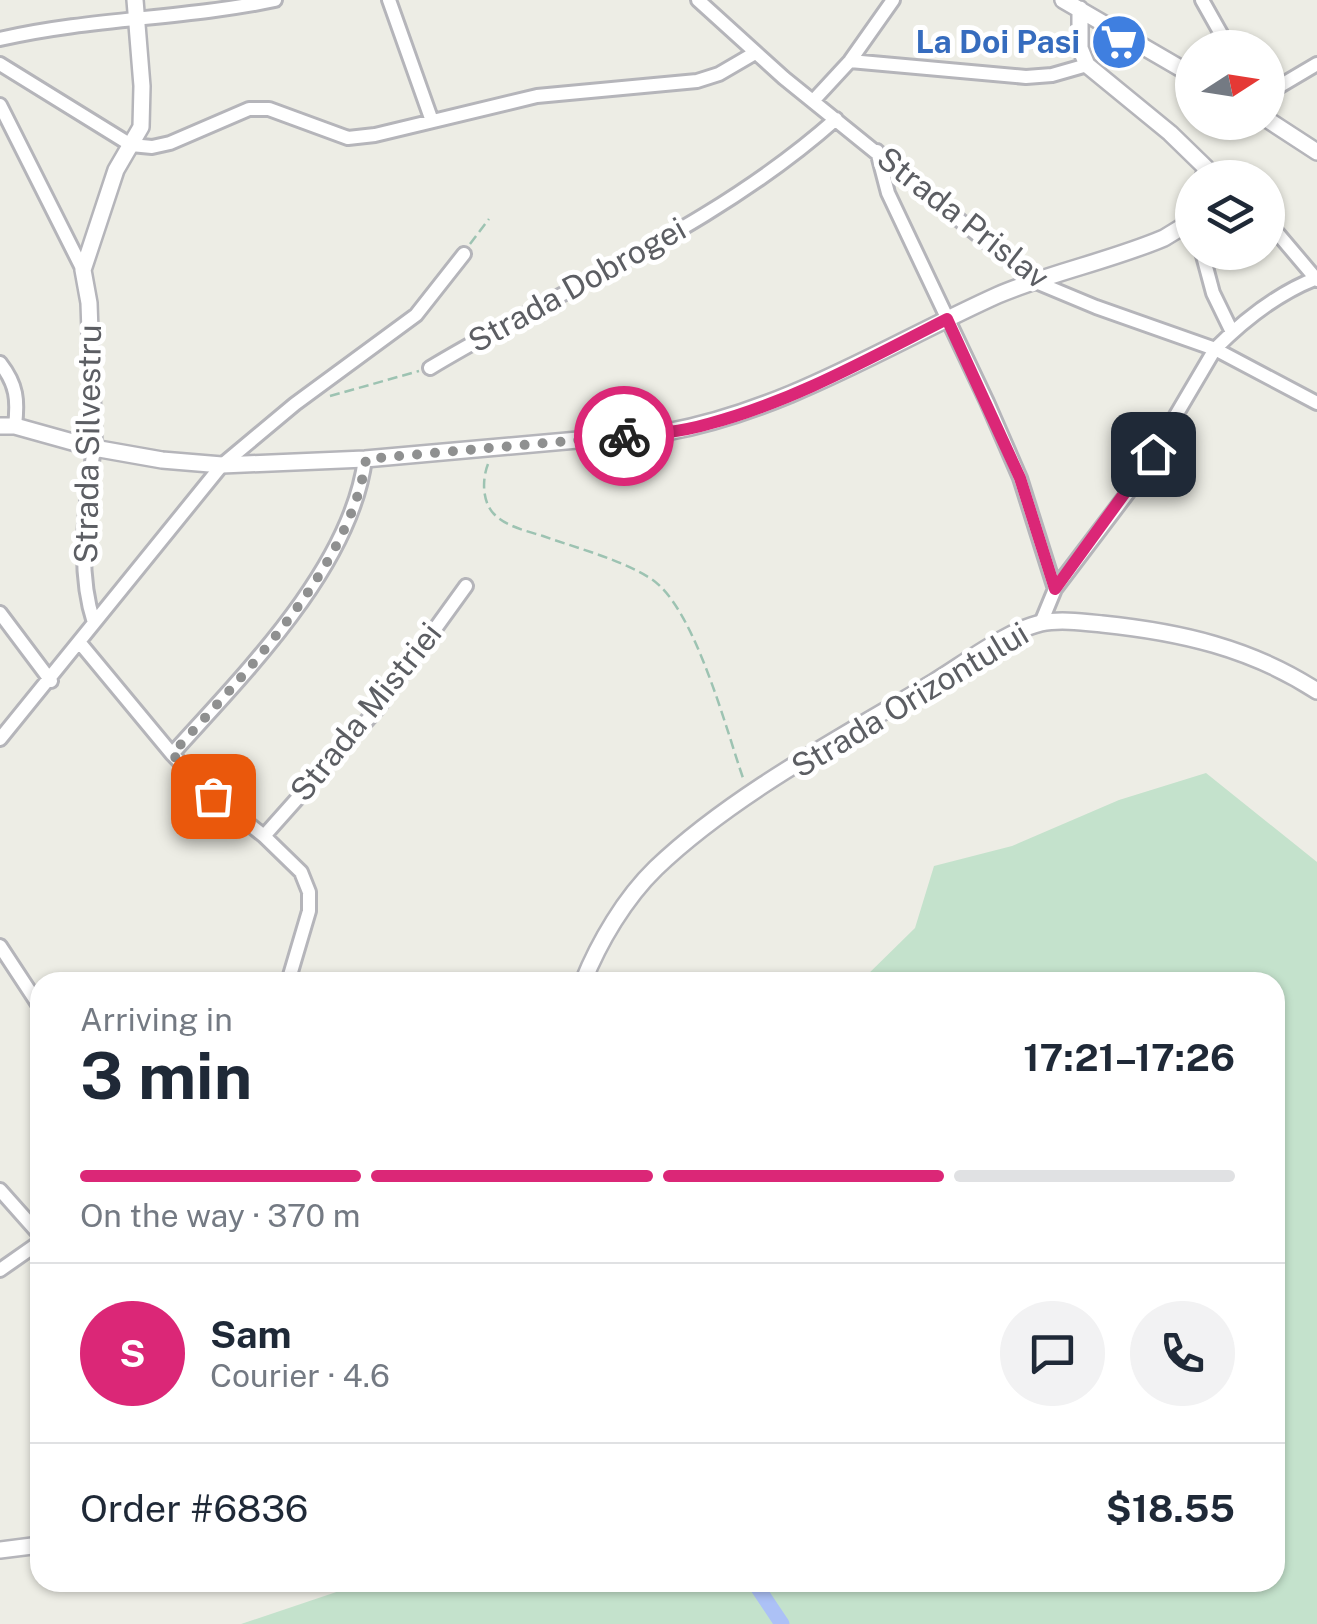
<!DOCTYPE html>
<html lang="en">
<head>
<meta charset="utf-8">
<style>
	:root { --surface:#fff; --page:#f2f2f3; --text:#1f2937; --muted:#747a83; --line:#e0e1e3; --accent:#db2777 }
	body { margin:0; font-family:"Public Sans",sans-serif; background:var(--page); color:var(--text); height:100vh; display:flex; flex-direction:column; font-size:38px; white-space:nowrap }
	* { box-sizing:border-box; margin:0 }
	p { font-size:32px; color:var(--muted) }
	.icon { flex:none; width:55px; height:55px; fill:none; stroke:currentColor; stroke-width:2; stroke-linecap:round; stroke-linejoin:round }
	.map { position:relative; flex:1; overflow:hidden }
	.details { position:absolute; left:30px; top:972px; width:1255px; height:620px; display:flex; flex-direction:column; background:var(--surface); border-radius:30px; box-shadow:0 2px 8px #0004 }
	.details>* { flex:none }
	.needle { width:65px; rotate:78deg }
	.fabs { position:absolute; left:1175px; top:30px; display:grid; gap:20px }
	.fabs a { display:grid; place-items:center; width:110px; height:110px; border-radius:50%; background:var(--surface); box-shadow:0 2px 8px #0004; font-size:50px }
	.pin { position:absolute; display:grid; place-items:center; width:85px; height:85px; color:#fff; margin:-42px; border-radius:20px; box-shadow:0 5px 15px #0006 }
	.courier { position:absolute; display:grid; place-items:center; width:100px; height:100px; margin:-50px; border:8px solid #db2777; border-radius:50%; background:#fff; color:#222; box-shadow:0 2px 12px #0007 }
	.headline em { font-style:normal; font-weight:700 }
	.headline div { display:flex; flex-direction:column-reverse }
	.headline { display:flex; align-items:center; justify-content:space-between; height:170px; padding:0 50px }
	h1 { font-size:65px; font-weight:700; line-height:75px }
	.bar { display:grid; grid-template-columns:repeat(4,1fr); gap:15px 10px; align-content:center; height:120px; padding:0 50px }
	.bar i { height:12px; border-radius:8px; background:var(--line) }
	.bar .current { background:var(--accent) }
	.bar p { grid-column:span 4 }
	.line { display:flex; align-items:center; gap:25px; padding:0 50px; border-top:2px solid var(--line) }
	.line div { flex:1 }
	.round { display:grid; place-items:center; flex:none; width:105px; height:105px; border-radius:52px; background:var(--page) }
	.map>svg:first-child { display:block }
	.green { fill:#c4e2cc }
	.lines { fill:none; stroke-linecap:round; stroke-linejoin:round }
	.canal { stroke:#acc1f6; stroke-width:15 }
	.minor-casing { stroke:#b5b5ba; stroke-width:18 }
	.tertiary-casing { stroke:#b5b5ba; stroke-width:20 }
	.path { stroke:#9dc3b2; stroke-width:2.5; stroke-dasharray:10 5; stroke-linecap:butt }
	.minor { stroke:#fff; stroke-width:12 }
	.tertiary { stroke:#fff; stroke-width:15 }
	.done { stroke:#8f9090; stroke-width:10; stroke-dasharray:0 18 }
	.route { stroke:#db2777; stroke-width:12 }
	.labels { text-anchor:middle; stroke-width:10; stroke-linejoin:round; paint-order:stroke }
	.shop-label { font-size:32px; font-weight:bold; fill:#366cbe; stroke:#fff; text-anchor:end }
	.street-label { font-size:32px; fill:#5c5e63; stroke:#fff }
</style>
</head>
<body>
<div class="map">
<svg width="1317" height="1624" viewBox="0 0 1317 1624">
	<rect width="100%" height="100%" fill="#edede5"/>
	<path class="green" d="M1206 773 1317 862V1624H241L366 1582H1275V982H860L915 928 934 866 1012 846 1119 800Z"/>
	<g class="lines">
		<path class="canal" d="M754 1582 782 1624"/>
		<g class="minor-casing">
			<path id="minor" d="M389 0 432 121
				M698 0 784 78 1036 282 1096 307 1215 349 1317 403
				M1202 0 1229 48
				M0 39C91 18 184 19 275 0
				M850 61 1026 77 1052 75 1087 65
				M0 64 131 145 152 147 170 143 249 109H269L348 138 375 135 537 96 697 81 719 74 755 53
				M1268 93 1317 64
				M813 101 850 61 893 0
				M0 105 83 270
				M877 151 888 193 987 402 1020 478 1055 589
				M1206 168 1218 178
				M1268 222 1317 280
				M1202 252 1213 293 1232 332
				M0 363C17 385 18 400 15 426
				M430 368C566 286 716 226 836 119
				M0 613 51 681
				M94 623C76 568 86 504 94 448
				M1041 623 1055 589 1139 478 1215 349C1243 321 1280 292 1317 278
				M80 643 172 754 213 796 264 836 301 872 309 892V911L288 982
				M0 739 222 465 295 404 416 315 464 254
				M172 754C243 675 351 568 365 459
				M264 836 378 708 466 586
				M0 946 40 1007
				M0 1190 40 1235
				M0 1270 40 1242"/>
		</g>
		<g class="tertiary-casing">
			<path id="tertiary" d="M1063 0 1192 75
				M1080 9V48L1087 65 1170 133 1206 168 1203 178
				M1268 120 1317 152
				M0 426H15L94 448 162 460 222 465 365 459 667 432C787 410 889 344 998 295 1052 272 1110 261 1164 238L1182 227 1192 210
				M94 448 89 303 83 270 116 170 141 127 142 86 135 0
				M583 982C599 942 625 898 656 868 732 795 844 736 934 682 965 663 1007 631 1041 623 1059 619 1083 622 1102 624 1180 632 1251 648 1317 691
				M0 1550 40 1545"/>
		</g>
		<path class="path" d="M470 244 489 219
			M330 396 419 371
			M488 464C482 479 482 502 494 514 507 527 527 531 543 536 579 549 617 558 650 578 694 605 726 729 743 778"/>
		<use href="#minor" class="minor"/>
		<use href="#tertiary" class="tertiary"/>
	</g>
	<g class="lines">
		<path class="done" d="M213 796 172 754C243 675 351 567 366 459L624 436"/>
		<path class="route" d="M624 436C652 434 681 432 708 424 792 402 870 358 947 319L1020 478 1055 589 1153 454"/>
	</g>
	<defs>
		<g id="supermarket-disc" transform="scale(2.875)"><circle r="9.5" fill="#3f7fe0" stroke="#fff"/><path d="M-6-5.5h2.5l.6 2H6L4.5 2H-2.5L-4.4-4H-6ZM-1.5 3.2a1.3 1.3 0 1 0 .1 0ZM3 3.2a1.3 1.3 0 1 0 .1 0Z" fill="#fff"/></g>
	</defs>
	<g fill-rule="evenodd">
		<use href="#supermarket-disc" x="1119" y="42"/>
	</g>
	<g class="labels">
		<g class="shop-label">
			<text x="1080" y="53">La Doi Pasi</text>
		</g>
		<g class="street-label">
			<text transform="translate(963 218) rotate(38)" y="11">Strada Prislav</text>
			<text transform="translate(577 285) rotate(-29)" y="11">Strada Dobrogei</text>
			<text transform="translate(88 444) rotate(-89)" y="11">Strada Silvestru</text>
			<text transform="translate(910 700) rotate(-31)" y="11">Strada Orizontului</text>
			<text transform="translate(366 712) rotate(-51)" y="11">Strada Mistriei</text>
		</g>
	</g>
</svg>
<div class="fabs">
<a><svg class="needle" viewBox="-14 -14 28 28"><path d="M0-13l5 13h-10z" fill="#e53935"/><path d="M0 13l5-13h-10z" fill="#747a83"/></svg></a>
<a><svg class="icon" aria-label="layers" viewBox="0 0 24 24"><path d="M12 4l9 5-9 5-9-5zM3 14l9 5 9-5"/></svg></a>
</div>
<div class="pin" style="left:213px;top:796px;background:#ea580c"><svg class="icon" aria-label="bag" viewBox="0 0 24 24"><path d="M5 8h14l-1 12H6zM9 8a3 3 0 0 1 6 0"/></svg></div>
<div class="pin" style="left:1153px;top:454px;background:#1f2937"><svg class="icon" aria-label="home" viewBox="0 0 24 24"><path d="M3 11l9-7 9 7M6 9v11h12V9"/></svg></div>
<div class="courier" style="left:624px;top:436px"><svg class="icon" aria-label="bike" viewBox="0 0 24 24"><circle cx="6" cy="16" r="4"/><circle cx="18" cy="16" r="4"/><path d="M6 16l4-8h5l3 8M10 8l3 8H6M13 5h3"/></svg></div>
<section class="details">
<div class="headline"><div><h1>3 min</h1><p>Arriving in</p></div><em>17:21–17:26</em></div>
<div class="bar"><i class="current"></i><i class="current"></i><i class="current"></i><i></i><p>On the way · 370 m</p></div>
<div class="line" style="height:180px"><b class="round" style="background:var(--accent);color:#fff">S</b><div><b>Sam</b><p>Courier · 4.6</p></div><a class="round"><svg class="icon" aria-label="chat" viewBox="0 0 24 24"><path d="M4 5h16v11H9l-5 4z"/></svg></a><a class="round"><svg class="icon" aria-label="phone" viewBox="0 0 24 24"><path d="M5 4h4l2 5-3 2q2 4 5 5l2-3 5 2v4C11 20 4 13 5 4z"/></svg></a></div>
<div class="line" style="height:130px"><div>Order #6836</div><b>$18.55</b></div>
</section>
</div>
</body>
</html>
